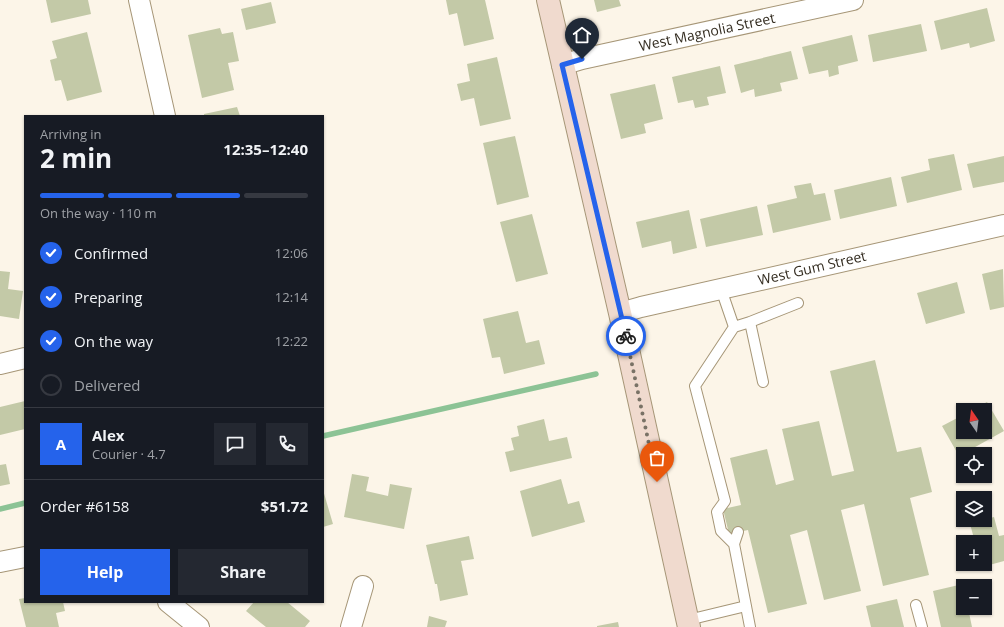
<!DOCTYPE html>
<html lang="en">
<head>
<meta charset="utf-8">
<style>
	:root { --surface:#171b24; --page:#242831; --text:#f1f3f6; --muted:#9ea1a6; --line:#363941; --accent:#2563eb }
	body { margin:0; font-family:"Open Sans",sans-serif; background:var(--page); color:var(--text); height:100vh; display:flex; flex-direction:column; font-size:15px; white-space:nowrap }
	* { box-sizing:border-box; margin:0 }
	p { font-size:13px; color:var(--muted) }
	.icon { flex:none; width:22px; height:22px; fill:none; stroke:currentColor; stroke-width:2; stroke-linecap:round; stroke-linejoin:round }
	.map { position:relative; flex:1; overflow:hidden }
	.side { position:absolute; left:24px; top:115px; width:300px; height:488px; display:flex; flex-direction:column; background:var(--surface); border-radius:0px; box-shadow:0 1px 3px #0004 }
	.side>* { flex:none }
	.needle { width:26px; rotate:346deg }
	.fabs { position:absolute; left:956px; top:403px; display:grid; gap:8px }
	.fabs a { display:grid; place-items:center; width:36px; height:36px; border-radius:0px; background:var(--surface); box-shadow:0 1px 3px #0004; font-size:20px }
	.pin { position:absolute; display:grid; place-items:center; width:34px; height:34px; color:#fff; margin:-41px -17px; border-radius:50% 50% 50% 0; rotate:-45deg; box-shadow:0 0 4px #0007 }
	.pin .icon { rotate:45deg }
	.courier { position:absolute; display:grid; place-items:center; width:40px; height:40px; margin:-20px; border:3px solid #2563eb; border-radius:50%; background:#fff; color:#222; box-shadow:0 1px 5px #0007 }
	.head em { font-style:normal; font-weight:700 }
	.head div { display:flex; flex-direction:column-reverse }
	.head { display:flex; align-items:center; justify-content:space-between; height:68px; padding:0 16px }
	h1 { font-size:26px; font-weight:700; line-height:30px }
	.bar { display:grid; grid-template-columns:repeat(4,1fr); gap:6px 4px; align-content:center; height:48px; padding:0 16px }
	.bar i { height:5px; border-radius:3px; background:var(--line) }
	.bar .current { background:var(--accent) }
	.bar p { grid-column:span 4 }
	.line { display:flex; align-items:center; gap:10px; padding:0 16px; border-top:1px solid var(--line) }
	.line div { flex:1 }
	.round { display:grid; place-items:center; flex:none; width:42px; height:42px; border-radius:0px; background:var(--page) }
	ol { padding:0 16px; list-style:none }
	li { display:flex; align-items:center; gap:12px; height:44px }
	li p { margin-inline-start:auto }
	li .icon { padding:4px; border-radius:50%; background:var(--accent); color:#fff; stroke-width:4 }
	li:last-child { color:var(--muted) }
	li i { width:22px; height:22px; border:2px solid var(--line); border-radius:50% }
	.action { display:flex; gap:8px; margin-top:auto; padding:8px 16px }
	.action a { flex:1; height:46px; border-radius:0px; background:var(--accent); color:#fff; font-size:16px; font-weight:700; line-height:46px; text-align:center }
	.action a+a { background:var(--page); color:var(--text) }
	.map>svg:first-child { display:block }
	.lines { fill:none; stroke-linecap:round; stroke-linejoin:round }
	.stream { stroke:#8cc395; stroke-width:5.5 }
	.building { fill:#c3c9a7 }
	.service-casing { stroke:#a69677; stroke-width:12 }
	.minor-casing { stroke:#a69677; stroke-width:22 }
	.secondary-casing { stroke:#a69677; stroke-width:24 }
	.service { stroke:#fff; stroke-width:10 }
	.minor { stroke:#fff; stroke-width:20 }
	.secondary { stroke:#f0dace; stroke-width:22 }
	.done { stroke:#797266; stroke-width:4; stroke-dasharray:0 7.2 }
	.route { stroke:#2563eb; stroke-width:5 }
	.labels { text-anchor:middle; stroke-width:3.5; stroke-linejoin:round; paint-order:stroke }
	.street-label { font-size:14px; fill:#332c20; stroke:#fff }
</style>
</head>
<body>
<div class="map">
<svg width="1004" height="627" viewBox="0 0 1004 627">
	<rect width="100%" height="100%" fill="#fcf5e8"/>
	<g class="lines">
		<path class="stream" d="M323 436 596 374
			M0 509 25 503"/>
	</g>
	<path class="building" d="M46 0H88L91 14 51 23Z
		M446 0H485L494 39 464 46 457 13 449 15Z
		M594 0H619L621 6 597 12Z
		M271 2 276 23 246 30 241 9Z
		M987 8 995 41 970 48 969 43 941 50 934 21Z
		M921 24 927 51 873 62 868 35Z
		M220 28 222 34 233 32 239 61 228 63 234 90 202 98 188 35Z
		M87 32 102 92 67 101 61 80 55 81 50 60 57 58 52 41Z
		M852 35 858 61 838 66 839 74 829 77 828 70 809 74 802 47Z
		M791 51 798 79 780 83 782 91 755 97 754 89 741 93 734 65Z
		M497 57 511 119 480 126 474 98 461 101 457 84 470 81 467 64Z
		M720 66 726 93 707 97 709 105 695 108 693 100 678 103 672 77Z
		M655 84 663 119 644 124 646 133 621 139 610 94Z
		M237 107 240 116H204V114Z
		M515 136 529 197 497 205 483 143Z
		M954 154 962 190 907 203 901 177 930 170 928 159Z
		M1004 156V182L973 188 967 164Z
		M891 177 897 206 840 219 834 190Z
		M811 183 814 195 825 193 831 220 773 233 767 205 797 198 794 186Z
		M757 206 763 235 706 247 700 219Z
		M689 210 697 248 673 254 671 241 642 248 636 222Z
		M532 214 548 274 516 282 500 222Z
		M1003 269 1004 307 990 310 982 274Z
		M0 271 10 272 8 289 23 291 19 319 0 316Z
		M957 282 965 313 926 324 917 293Z
		M518 311 526 343 539 340 545 364 504 374 500 357 492 358 483 319Z
		M875 360 897 452 921 447 932 492 910 498 929 575 883 586 864 504 841 510 861 591 824 600 807 530 790 535 807 604 768 613 748 530 729 534 723 509 741 505 730 458 767 449 776 485 794 480 782 429 819 421 832 476 854 471 830 371Z
		M25 401V429L0 435V407Z
		M987 402 1004 431 959 456 942 426 963 415V432H985V410H972Z
		M544 419 549 441 567 437 572 458 510 472 505 452 514 450 511 438 519 436 517 426Z
		M6 464 10 484 0 486V465Z
		M352 474 369 477 366 491 388 496 390 484 412 488 404 529 344 517Z
		M561 479 568 504 579 501 585 522 532 537 520 491Z
		M323 490 333 524 323 527Z
		M994 517 999 536 1004 535V561L982 567 981 564H985V542H975L970 524Z
		M469 536 474 559 461 561 468 595 440 601 437 584H435L426 545Z
		M963 584V608H968L972 627H941L933 591Z
		M25 598V602H63L65 611 56 613 59 627H26L19 599Z
		M897 599 904 627H871L866 606Z
		M254 602H287L310 621 305 627H266L246 611Z
		M429 616 447 621 445 627H427Z
		M618 622 619 627H597V626Z"/>
	<g class="lines">
		<g class="service-casing">
			<path id="service" d="M721 289 734 327
				M750 322 798 303
				M734 544 738 532
				M916 605 922 627
				M688 620 746 606
				M750 627 734 544 721 531 717 512 725 501 695 386 734 327 750 322 763 382"/>
		</g>
		<g class="minor-casing">
			<path id="minor" d="M139 0 165 116
				M562 65 582 59 853 0
				M620 313 641 307 1004 225
				M0 364 25 358
				M0 562 25 557
				M168 602 199 627
				M351 627 363 586"/>
		</g>
		<g class="secondary-casing">
			<path id="secondary" d="M548 0 620 313 689 627"/>
		</g>
		<use href="#service" class="service"/>
		<use href="#minor" class="minor"/>
		<use href="#secondary" class="secondary"/>
	</g>
	<g class="lines">
		<path class="done" d="M626 336 657 482"/>
		<path class="route" d="M582 59 562 65 626 336"/>
	</g>
	<g class="labels">
		<g class="street-label">
			<text transform="translate(707 32) rotate(-12)" y="5">West Magnolia Street</text>
			<text transform="translate(812 268) rotate(-13)" y="5">West Gum Street</text>
		</g>
	</g>
</svg>
<div class="fabs">
<a><svg class="needle" viewBox="-14 -14 28 28"><path d="M0-13l5 13h-10z" fill="#e53935"/><path d="M0 13l5-13h-10z" fill="#9ea1a6"/></svg></a>
<a><svg class="icon" aria-label="locate" viewBox="0 0 24 24"><circle cx="12" cy="12" r="6"/><path d="M12 2v4M12 18v4M2 12h4M18 12h4"/></svg></a>
<a><svg class="icon" aria-label="layers" viewBox="0 0 24 24"><path d="M12 4l9 5-9 5-9-5zM3 14l9 5 9-5"/></svg></a>
<a>+</a>
<a>−</a>
</div>
<div class="pin" style="left:657px;top:482px;background:#ea580c"><svg class="icon" aria-label="bag" viewBox="0 0 24 24"><path d="M5 8h14l-1 12H6zM9 8a3 3 0 0 1 6 0"/></svg></div>
<div class="pin" style="left:582px;top:59px;background:#1f2937"><svg class="icon" aria-label="home" viewBox="0 0 24 24"><path d="M3 11l9-7 9 7M6 9v11h12V9"/></svg></div>
<div class="courier" style="left:626px;top:336px"><svg class="icon" aria-label="bike" viewBox="0 0 24 24"><circle cx="6" cy="16" r="4"/><circle cx="18" cy="16" r="4"/><path d="M6 16l4-8h5l3 8M10 8l3 8H6M13 5h3"/></svg></div>
<section class="side">
<div class="head"><div><h1>2 min</h1><p>Arriving in</p></div><em>12:35–12:40</em></div>
<div class="bar"><i class="current"></i><i class="current"></i><i class="current"></i><i></i><p>On the way · 110 m</p></div>
<ol>
<li><svg class="icon" aria-label="check" viewBox="0 0 24 24"><path d="M5 12l5 5 9-10"/></svg>Confirmed<p>12:06</p></li>
<li><svg class="icon" aria-label="check" viewBox="0 0 24 24"><path d="M5 12l5 5 9-10"/></svg>Preparing<p>12:14</p></li>
<li><svg class="icon" aria-label="check" viewBox="0 0 24 24"><path d="M5 12l5 5 9-10"/></svg>On the way<p>12:22</p></li>
<li><i></i>Delivered</li>
</ol>
<div class="line" style="height:72px"><b class="round" style="background:var(--accent);color:#fff">A</b><div><b>Alex</b><p>Courier · 4.7</p></div><a class="round"><svg class="icon" aria-label="chat" viewBox="0 0 24 24"><path d="M4 5h16v11H9l-5 4z"/></svg></a><a class="round"><svg class="icon" aria-label="phone" viewBox="0 0 24 24"><path d="M5 4h4l2 5-3 2q2 4 5 5l2-3 5 2v4C11 20 4 13 5 4z"/></svg></a></div>
<div class="line" style="height:52px"><div>Order #6158</div><b>$51.72</b></div>
<div class="action"><a>Help</a><a>Share</a></div>
</section>
</div>
</body>
</html>
